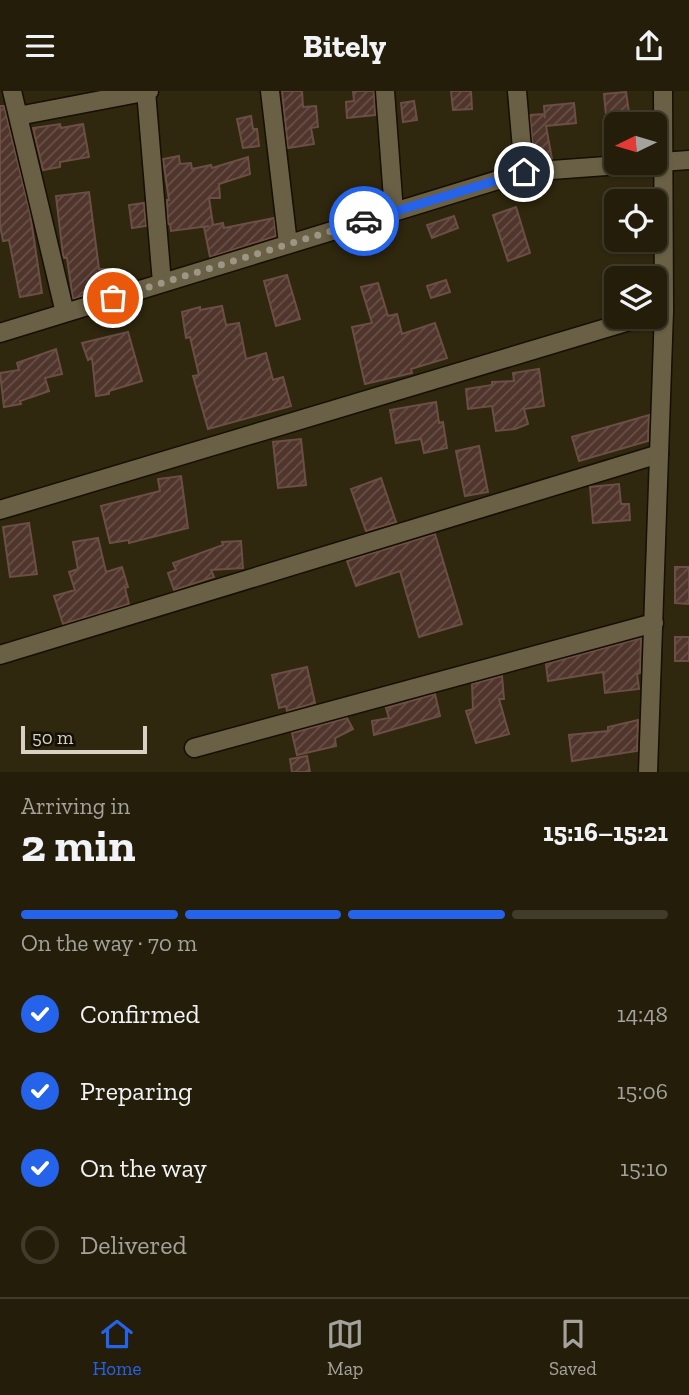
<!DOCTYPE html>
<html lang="en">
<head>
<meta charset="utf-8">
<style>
	:root { --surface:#231d0a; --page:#2f2a18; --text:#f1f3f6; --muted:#a3a29c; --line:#403b2b; --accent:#2563eb }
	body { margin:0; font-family:"Zilla Slab",serif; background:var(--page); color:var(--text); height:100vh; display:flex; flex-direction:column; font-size:26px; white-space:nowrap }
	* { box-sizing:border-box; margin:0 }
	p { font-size:23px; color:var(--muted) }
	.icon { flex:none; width:38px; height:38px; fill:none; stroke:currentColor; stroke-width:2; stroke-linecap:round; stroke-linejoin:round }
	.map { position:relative; height:681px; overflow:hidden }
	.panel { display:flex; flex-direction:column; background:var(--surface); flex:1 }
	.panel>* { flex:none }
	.needle { width:46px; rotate:265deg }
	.buttons { position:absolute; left:604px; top:21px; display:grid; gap:14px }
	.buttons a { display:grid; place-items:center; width:63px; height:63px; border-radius:10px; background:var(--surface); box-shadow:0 2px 5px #0004,0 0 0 2px var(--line); font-size:35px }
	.scale { position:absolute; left:21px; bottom:18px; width:126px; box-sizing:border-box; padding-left:7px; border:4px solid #d7d2c3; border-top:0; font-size:19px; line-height:24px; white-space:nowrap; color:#d7d2c3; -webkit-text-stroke:5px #141006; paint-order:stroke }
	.pin { position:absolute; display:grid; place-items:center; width:60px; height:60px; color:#fff; margin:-30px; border:4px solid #fff; border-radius:50%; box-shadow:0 2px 7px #0007 }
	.courier { position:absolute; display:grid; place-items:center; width:70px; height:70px; margin:-35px; border:5px solid #2563eb; border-radius:50%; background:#fff; color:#222; box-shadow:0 2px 9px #0007 }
	.headline em { font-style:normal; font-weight:700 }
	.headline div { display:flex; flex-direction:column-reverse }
	.headline { display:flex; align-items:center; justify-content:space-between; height:119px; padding:0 21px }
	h1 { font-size:46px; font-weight:700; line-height:52px }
	.bar { display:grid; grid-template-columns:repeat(4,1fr); gap:10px 7px; align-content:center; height:84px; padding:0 21px }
	.bar i { height:9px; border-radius:5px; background:var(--line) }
	.bar .current { background:var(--accent) }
	.bar p { grid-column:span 4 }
	ol { padding:0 21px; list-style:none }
	li { display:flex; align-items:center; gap:21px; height:77px }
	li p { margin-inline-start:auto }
	li .icon { padding:7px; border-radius:50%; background:var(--accent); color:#fff; stroke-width:4 }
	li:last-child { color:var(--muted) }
	li i { width:38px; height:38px; border:4px solid var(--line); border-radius:50% }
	header { display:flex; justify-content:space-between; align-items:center; height:91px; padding:0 21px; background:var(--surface); font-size:32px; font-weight:700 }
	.dock { display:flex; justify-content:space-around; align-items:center; height:98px; border-top:2px solid var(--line); background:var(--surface); font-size:19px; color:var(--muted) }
	.dock a { display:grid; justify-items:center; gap:4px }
	.dock .current { color:var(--accent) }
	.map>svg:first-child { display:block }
	.building { fill:url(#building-hatch); stroke:#6b4f45; stroke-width:2 }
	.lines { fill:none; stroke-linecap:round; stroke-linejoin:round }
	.minor-casing { stroke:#170f00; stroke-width:21 }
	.tertiary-casing { stroke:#170f00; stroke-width:21 }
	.minor { stroke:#696045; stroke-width:18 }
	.tertiary { stroke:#696045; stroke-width:18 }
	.done { stroke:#9c9684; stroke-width:7; stroke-dasharray:0 12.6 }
	.route { stroke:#2563eb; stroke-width:9 }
</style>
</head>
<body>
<header><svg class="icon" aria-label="menu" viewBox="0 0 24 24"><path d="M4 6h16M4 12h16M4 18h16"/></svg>Bitely<svg class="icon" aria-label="share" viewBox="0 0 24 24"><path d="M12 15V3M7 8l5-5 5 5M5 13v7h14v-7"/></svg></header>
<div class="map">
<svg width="689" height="681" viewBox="0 0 689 681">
	<defs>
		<pattern id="building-hatch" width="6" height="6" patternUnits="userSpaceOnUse" patternTransform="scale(1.75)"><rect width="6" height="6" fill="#50352c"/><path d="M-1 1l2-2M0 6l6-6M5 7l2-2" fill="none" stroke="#685149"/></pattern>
	</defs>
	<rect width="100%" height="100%" fill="#2f270e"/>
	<path class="building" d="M282 0H302L303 16 316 15 318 36 311 37 314 53 288 57Z
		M353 0H374L375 24 347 27 346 11 354 10Z
		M451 0H471L472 18 453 19Z
		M626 1 629 21 606 24 604 3Z
		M414 10 417 29 403 31 401 12Z
		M574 12 576 32 546 35 552 68 534 69 530 24 544 23 545 27 544 15Z
		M0 15H4L30 122 42 202 20 206 9 149 3 150 0 134Z
		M251 25 253 38H257L259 55 243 57 237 28Z
		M60 33 61 37 83 33 89 66 60 71V76L43 79 33 37Z
		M179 65 180 73 191 72 192 78 211 74 212 77 248 66 250 83 219 93 220 107H209L213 134 223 132 224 137 274 127 276 145 210 166 204 136 209 135 171 140 170 133H168L167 109H169L163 68Z
		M89 101 99 178H105L108 197 73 208 67 167H64L63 164 56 105Z
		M144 112 146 135 132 137 129 114Z
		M516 116 530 162 508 170 493 124Z
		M454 125 458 137 432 147 427 134Z
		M287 184 300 228 276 235 264 190Z
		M446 189 450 201 431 207 427 195Z
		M378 192 388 225 397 223 402 243 435 232 447 267 411 278 412 282 365 293 352 236 372 232 361 196Z
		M222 215 226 234 239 232 246 268 266 262 273 289 283 286 291 315 208 338 193 285 199 284 190 246 186 247 182 221 200 216V219Z
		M128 241 142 290 109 300V303L96 305 92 267 88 269 82 252Z
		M56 258 62 283 45 287 49 300 20 310 21 313 4 316 0 282 19 279 17 272Z
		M539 278 544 315 524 318 528 333 515 338 496 340 492 315 468 318 466 298 492 294V291L514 290 513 282Z
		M436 311 439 332 443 331 447 357 424 362 421 348 396 352 390 319Z
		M649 324 648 350 579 370 572 346Z
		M301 348 306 394 278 397 273 351Z
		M479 355 488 401 465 405 456 360Z
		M181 385 188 437 129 452V449L110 452 101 415 160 400 158 388Z
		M381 387 396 431 366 440 351 398Z
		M619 393 621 413H629L630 429 593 432 590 396Z
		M29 432 37 483 10 486 3 436Z
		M435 443 462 533 419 546 400 480 356 495 347 470Z
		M98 447 106 481 122 476 128 496 125 497 129 513 63 533 54 505 75 499 69 481 78 478 73 451Z
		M241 450 243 477 211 479 214 486 174 499 168 482 176 479 173 472 223 454 222 451Z
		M675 476H689V513L675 512Z
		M675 546H689V570H675Z
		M641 547 640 582 637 583 639 598 605 602 603 581 548 590 546 573Z
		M307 576 315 612 287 620 286 615 279 617 272 584Z
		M502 585 504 608H499L509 643 476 652 466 620 473 618 472 593Z
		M435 603 440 625 374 644 372 630 389 627 386 617Z
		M347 627 353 638 335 647 336 655 297 664 292 642Z
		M638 629 637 660 572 670 569 644 608 640V636Z
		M307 665 310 681H292L290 668Z"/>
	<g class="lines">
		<g class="minor-casing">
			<path id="minor" d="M12 0 65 222 524 81 689 69
				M146 0 162 192
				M270 0 288 153
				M385 0 394 121
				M517 0 524 81
				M18 25 149 0
				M0 242 65 222
				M0 419 643 226
				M0 564 659 363
				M194 657 654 532"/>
		</g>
		<g class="tertiary-casing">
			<path id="tertiary" d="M648 681 664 220 663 0"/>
		</g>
		<use href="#minor" class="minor"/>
		<use href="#tertiary" class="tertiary"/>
	</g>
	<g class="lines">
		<path class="done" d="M113 207 364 130"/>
		<path class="route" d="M364 130 524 81"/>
	</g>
</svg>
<div class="buttons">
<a><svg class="needle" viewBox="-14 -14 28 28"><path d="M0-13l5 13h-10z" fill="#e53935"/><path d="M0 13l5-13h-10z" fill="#a3a29c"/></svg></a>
<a><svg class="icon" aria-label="locate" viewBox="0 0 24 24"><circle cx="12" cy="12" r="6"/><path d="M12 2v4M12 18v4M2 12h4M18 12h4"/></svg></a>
<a><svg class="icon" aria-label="layers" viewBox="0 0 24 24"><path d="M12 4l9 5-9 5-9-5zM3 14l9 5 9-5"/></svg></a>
</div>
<div class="scale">50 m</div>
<div class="pin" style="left:113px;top:207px;background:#ea580c"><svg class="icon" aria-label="bag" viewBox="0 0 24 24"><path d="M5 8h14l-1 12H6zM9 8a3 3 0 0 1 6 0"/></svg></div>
<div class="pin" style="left:524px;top:81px;background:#1f2937"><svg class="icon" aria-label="home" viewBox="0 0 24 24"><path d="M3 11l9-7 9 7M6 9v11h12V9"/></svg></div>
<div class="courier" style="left:364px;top:130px"><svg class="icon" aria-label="car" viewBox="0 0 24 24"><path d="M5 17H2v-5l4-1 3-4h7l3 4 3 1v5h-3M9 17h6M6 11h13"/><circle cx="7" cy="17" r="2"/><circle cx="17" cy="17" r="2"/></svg></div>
</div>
<section class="panel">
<div class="headline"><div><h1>2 min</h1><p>Arriving in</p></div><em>15:16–15:21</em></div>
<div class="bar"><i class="current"></i><i class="current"></i><i class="current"></i><i></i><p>On the way · 70 m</p></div>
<ol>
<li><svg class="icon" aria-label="check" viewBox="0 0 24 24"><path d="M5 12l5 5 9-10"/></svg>Confirmed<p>14:48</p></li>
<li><svg class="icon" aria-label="check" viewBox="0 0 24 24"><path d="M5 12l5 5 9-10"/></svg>Preparing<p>15:06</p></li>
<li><svg class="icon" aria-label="check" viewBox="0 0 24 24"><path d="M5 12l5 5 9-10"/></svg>On the way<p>15:10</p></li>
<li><i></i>Delivered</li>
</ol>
</section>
<nav class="dock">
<a class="current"><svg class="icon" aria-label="home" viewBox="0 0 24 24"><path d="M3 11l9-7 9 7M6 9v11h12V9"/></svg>Home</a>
<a><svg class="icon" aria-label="map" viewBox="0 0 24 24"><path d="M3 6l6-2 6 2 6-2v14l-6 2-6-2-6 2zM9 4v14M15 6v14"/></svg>Map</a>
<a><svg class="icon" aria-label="saved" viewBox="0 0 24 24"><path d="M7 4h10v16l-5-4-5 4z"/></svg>Saved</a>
</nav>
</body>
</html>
